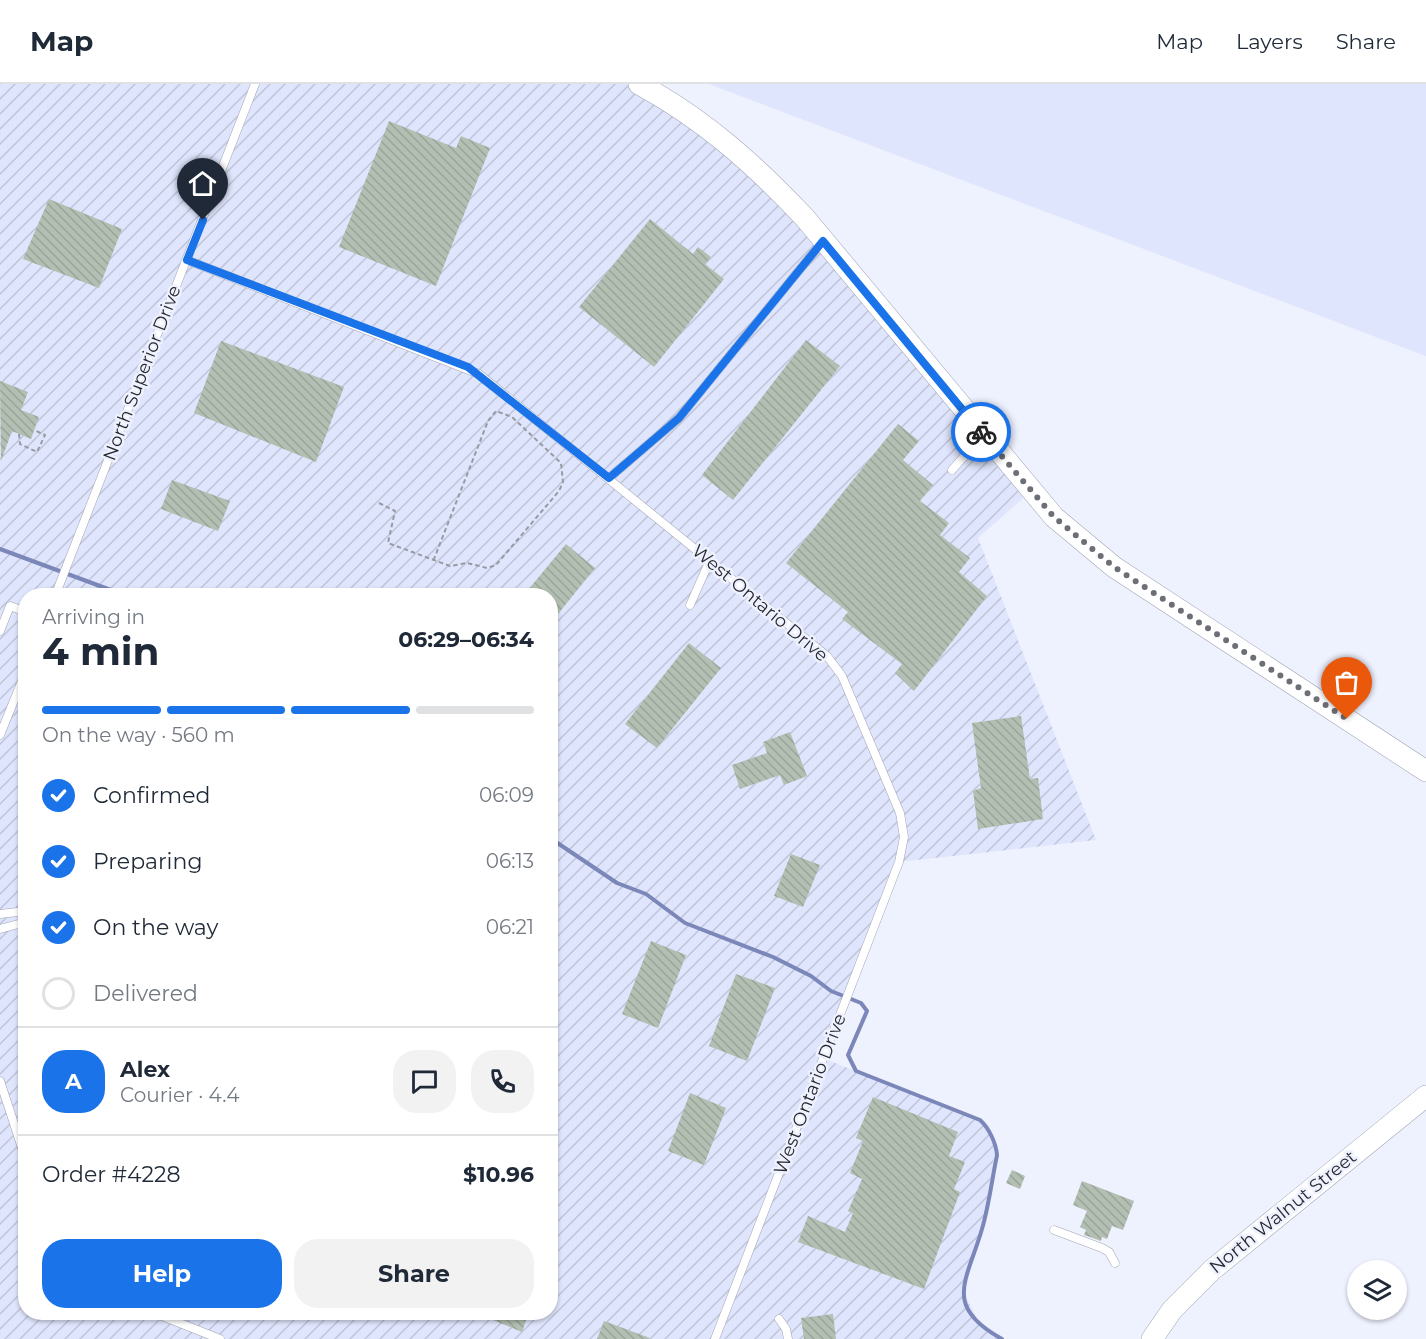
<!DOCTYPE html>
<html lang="en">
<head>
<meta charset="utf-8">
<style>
	:root { --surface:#fff; --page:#f2f2f3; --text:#1f2937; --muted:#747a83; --line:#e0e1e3; --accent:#1a73e8 }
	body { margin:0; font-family:Montserrat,sans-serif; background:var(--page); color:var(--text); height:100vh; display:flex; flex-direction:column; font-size:22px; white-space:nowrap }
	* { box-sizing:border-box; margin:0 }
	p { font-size:20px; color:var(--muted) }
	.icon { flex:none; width:33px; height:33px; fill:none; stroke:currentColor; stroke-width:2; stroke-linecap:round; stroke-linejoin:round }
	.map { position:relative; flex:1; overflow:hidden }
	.panel { position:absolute; left:18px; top:504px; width:540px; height:732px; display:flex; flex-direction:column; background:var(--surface); border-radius:24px; box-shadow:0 2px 4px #0004 }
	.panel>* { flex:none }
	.buttons { position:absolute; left:1347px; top:1176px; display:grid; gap:12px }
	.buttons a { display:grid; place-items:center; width:60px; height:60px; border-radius:50%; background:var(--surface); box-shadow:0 2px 4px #0004; font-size:30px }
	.pin { position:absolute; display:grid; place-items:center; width:51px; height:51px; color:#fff; margin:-62px -26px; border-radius:50% 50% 50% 0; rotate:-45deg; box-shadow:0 0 6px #0007 }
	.pin .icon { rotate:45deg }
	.courier { position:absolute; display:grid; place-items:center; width:60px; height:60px; margin:-30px; border:4px solid #1a73e8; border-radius:50%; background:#fff; color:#222; box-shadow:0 2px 8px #0007 }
	.summary em { font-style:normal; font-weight:700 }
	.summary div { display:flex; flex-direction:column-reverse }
	.summary { display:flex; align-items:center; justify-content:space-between; height:102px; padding:0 24px }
	h1 { font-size:39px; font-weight:700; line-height:45px }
	.bar { display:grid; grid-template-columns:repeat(4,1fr); gap:9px 6px; align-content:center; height:72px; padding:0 24px }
	.bar i { height:8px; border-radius:4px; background:var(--line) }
	.bar .active { background:var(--accent) }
	.bar p { grid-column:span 4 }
	.line { display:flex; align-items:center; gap:15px; padding:0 24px; border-top:2px solid var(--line) }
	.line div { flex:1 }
	.round { display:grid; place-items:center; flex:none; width:63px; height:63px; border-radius:24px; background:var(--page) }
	ol { padding:0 24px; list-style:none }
	li { display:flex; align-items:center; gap:18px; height:66px }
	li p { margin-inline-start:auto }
	li .icon { padding:6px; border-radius:50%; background:var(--accent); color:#fff; stroke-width:4 }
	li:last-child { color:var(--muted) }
	li i { width:33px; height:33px; border:3px solid var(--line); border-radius:50% }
	.action { display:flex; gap:12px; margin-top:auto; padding:12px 24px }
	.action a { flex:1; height:69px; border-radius:24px; background:var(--accent); color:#fff; font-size:24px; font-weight:700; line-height:69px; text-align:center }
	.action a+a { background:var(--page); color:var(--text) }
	header { display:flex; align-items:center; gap:36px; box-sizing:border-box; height:84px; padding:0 30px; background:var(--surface); border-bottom:2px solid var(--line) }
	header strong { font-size:28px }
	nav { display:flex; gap:33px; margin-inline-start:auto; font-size:21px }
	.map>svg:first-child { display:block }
	.built { fill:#dfe5fc }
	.industrial { fill:url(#industrial-furrows); fill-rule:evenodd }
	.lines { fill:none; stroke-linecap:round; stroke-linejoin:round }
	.stream { stroke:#7b86b9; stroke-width:4 }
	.building { fill:url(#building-back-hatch) }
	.lane-casing { stroke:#a1a5b4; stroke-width:9 }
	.secondary-casing { stroke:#a1a5b4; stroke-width:22 }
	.path { stroke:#989aa4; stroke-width:2; stroke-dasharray:4.5 3; stroke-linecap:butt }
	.lane { stroke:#fff; stroke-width:8 }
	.secondary { stroke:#fff; stroke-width:21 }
	.done { stroke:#6d6f77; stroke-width:6; stroke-dasharray:0 10.8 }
	.route { stroke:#1a73e8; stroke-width:8 }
	.labels { text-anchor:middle; stroke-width:5; stroke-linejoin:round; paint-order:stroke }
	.street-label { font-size:18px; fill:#28292f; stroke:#eef1fe }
</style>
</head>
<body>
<header>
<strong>Map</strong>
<nav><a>Map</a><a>Layers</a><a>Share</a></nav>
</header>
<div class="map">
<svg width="1426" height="1255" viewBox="0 0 1426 1255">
	<defs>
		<pattern id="industrial-furrows" width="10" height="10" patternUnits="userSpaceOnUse" patternTransform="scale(1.5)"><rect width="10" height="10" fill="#dfe5fc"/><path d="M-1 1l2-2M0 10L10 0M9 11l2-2" fill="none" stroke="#bfc4d8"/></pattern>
		<pattern id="building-back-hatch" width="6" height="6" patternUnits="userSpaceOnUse" patternTransform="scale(1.5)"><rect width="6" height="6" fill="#b3bfb2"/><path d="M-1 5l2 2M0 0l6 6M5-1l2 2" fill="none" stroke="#9aa499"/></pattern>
	</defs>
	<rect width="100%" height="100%" fill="#eef1fe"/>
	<path class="built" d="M709 0H1426V272Z"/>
	<path class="industrial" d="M0 0H633L743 71 1030 408 978 454 1096 756 899 778 825 975 980 1036 996 1060 983 1144 963 1208 982 1244 1002 1255H0ZM26 512H550V1228H26Z"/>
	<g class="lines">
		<path class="stream" d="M0 465 127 512
			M550 754 617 799 646 810 685 839 773 873 811 892 831 907 861 919 867 927 848 971 856 987 980 1036C989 1044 996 1059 997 1071 992 1095 989 1121 982 1145 967 1197 942 1222 1002 1255"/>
	</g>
	<path class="building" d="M389 37 456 64 461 52 490 64 436 202 339 163Z
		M49 115 122 145 99 204 23 175Z
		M650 135 693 170 698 163 711 173 705 180 724 195 654 283 579 223Z
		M806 256 840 282 733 416 702 391Z
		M221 257 344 303 316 378 194 329Z
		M0 297 28 308 21 326 39 333 31 355 12 347 1 377Z
		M898 340 919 357 903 376 933 401 920 417 949 439 940 451 970 474 959 488 987 512 914 607 895 589 902 580 842 535 848 528 786 479Z
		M172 396 230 417 218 447 161 425Z
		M566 460 595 484 550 540V512H523Z
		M689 559 721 584 657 664 625 640Z
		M1021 632 1030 695 1038 694 1043 735 978 745 973 707 981 704 972 639Z
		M790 648 807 692 784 701 780 691 740 705 732 681 767 669 763 658Z
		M791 770 820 781 803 823 774 812Z
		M651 857 686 871 658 944 622 930Z
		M736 890 775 904 747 977 709 962Z
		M690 1009 726 1024 704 1081 668 1067Z
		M873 1013 958 1048 949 1072 965 1078 954 1105 960 1108 924 1205 798 1158 808 1132 845 1148 853 1129 848 1127 862 1095 850 1089 863 1057 856 1054Z
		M1012 1086 1025 1092 1020 1105 1006 1099Z
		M1082 1097 1134 1117 1123 1146 1112 1142 1107 1155 1102 1153 1101 1157 1084 1151 1086 1146 1080 1143 1087 1127 1073 1121Z
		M473 1228H529L522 1248Z
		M833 1230 836 1255H804L801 1234Z
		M604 1237 650 1254 649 1255H597Z"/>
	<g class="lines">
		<g class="lane-casing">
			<path id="lane" d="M187 176 479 290 827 572 842 592 900 729 904 753 899 778 715 1255
				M952 386 983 351
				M609 394 679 334 822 158
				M55 512 255 0
				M690 521 710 476
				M0 547 10 522 26 528
				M0 651 26 587
				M0 830 26 827
				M0 845 26 838
				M0 997 26 1076
				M1054 1146 1102 1164 1109 1168 1115 1179
				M152 1228 220 1255
				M779 1235 786 1245 788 1255"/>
		</g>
		<g class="secondary-casing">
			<path id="secondary" d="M639 0C704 35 755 81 805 134L1054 433 1114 483 1426 687
				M1152 1255 1172 1226 1212 1186 1426 1012"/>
		</g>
		<path class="path" d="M19 350 20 360 37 368 45 351 34 346
			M379 419 395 427 388 459 450 482 467 479 487 484 496 481 559 407 563 398 561 379 512 333 496 327 488 337 434 475"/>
		<use href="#lane" class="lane"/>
		<use href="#secondary" class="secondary"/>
	</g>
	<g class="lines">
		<path class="done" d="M981 348 1054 433 1114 483 1347 635"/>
		<path class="route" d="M203 136 187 176 468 283 609 394 679 334 823 157 981 348"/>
	</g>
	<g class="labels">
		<g class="street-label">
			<text transform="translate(142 289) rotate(-69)" y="6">North Superior Drive</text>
			<text transform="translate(760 519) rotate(40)" y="6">West Ontario Drive</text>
			<text transform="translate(810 1010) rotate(-69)" y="6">West Ontario Drive</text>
			<text transform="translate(1283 1128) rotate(-39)" y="6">North Walnut Street</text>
		</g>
	</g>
</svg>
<div class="buttons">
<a><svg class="icon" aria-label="layers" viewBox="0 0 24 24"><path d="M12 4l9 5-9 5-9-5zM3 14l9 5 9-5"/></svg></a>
</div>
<div class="pin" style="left:1347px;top:635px;background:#ea580c"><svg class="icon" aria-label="bag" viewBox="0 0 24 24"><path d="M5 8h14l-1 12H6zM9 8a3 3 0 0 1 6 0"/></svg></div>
<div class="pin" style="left:203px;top:136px;background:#1f2937"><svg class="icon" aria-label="home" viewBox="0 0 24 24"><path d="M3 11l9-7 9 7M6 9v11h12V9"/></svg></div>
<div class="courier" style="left:981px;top:348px"><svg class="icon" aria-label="bike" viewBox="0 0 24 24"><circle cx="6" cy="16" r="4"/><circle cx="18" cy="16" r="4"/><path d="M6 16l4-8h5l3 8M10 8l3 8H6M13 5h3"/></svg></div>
<section class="panel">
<div class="summary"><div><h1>4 min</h1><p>Arriving in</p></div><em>06:29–06:34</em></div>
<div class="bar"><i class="active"></i><i class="active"></i><i class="active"></i><i></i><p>On the way · 560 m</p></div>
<ol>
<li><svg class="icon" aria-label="check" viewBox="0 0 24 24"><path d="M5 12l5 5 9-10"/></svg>Confirmed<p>06:09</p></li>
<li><svg class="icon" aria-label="check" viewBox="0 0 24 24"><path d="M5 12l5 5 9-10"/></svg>Preparing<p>06:13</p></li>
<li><svg class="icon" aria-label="check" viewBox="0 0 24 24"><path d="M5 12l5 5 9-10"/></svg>On the way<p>06:21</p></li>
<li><i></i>Delivered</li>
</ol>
<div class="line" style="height:108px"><b class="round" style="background:var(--accent);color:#fff">A</b><div><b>Alex</b><p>Courier · 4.4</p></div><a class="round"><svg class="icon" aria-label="chat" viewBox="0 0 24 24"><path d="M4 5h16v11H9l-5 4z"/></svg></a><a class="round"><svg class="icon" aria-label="phone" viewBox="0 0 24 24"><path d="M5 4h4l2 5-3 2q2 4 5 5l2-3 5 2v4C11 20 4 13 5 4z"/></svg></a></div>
<div class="line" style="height:78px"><div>Order #4228</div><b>$10.96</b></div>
<div class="action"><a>Help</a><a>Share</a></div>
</section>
</div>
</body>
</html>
